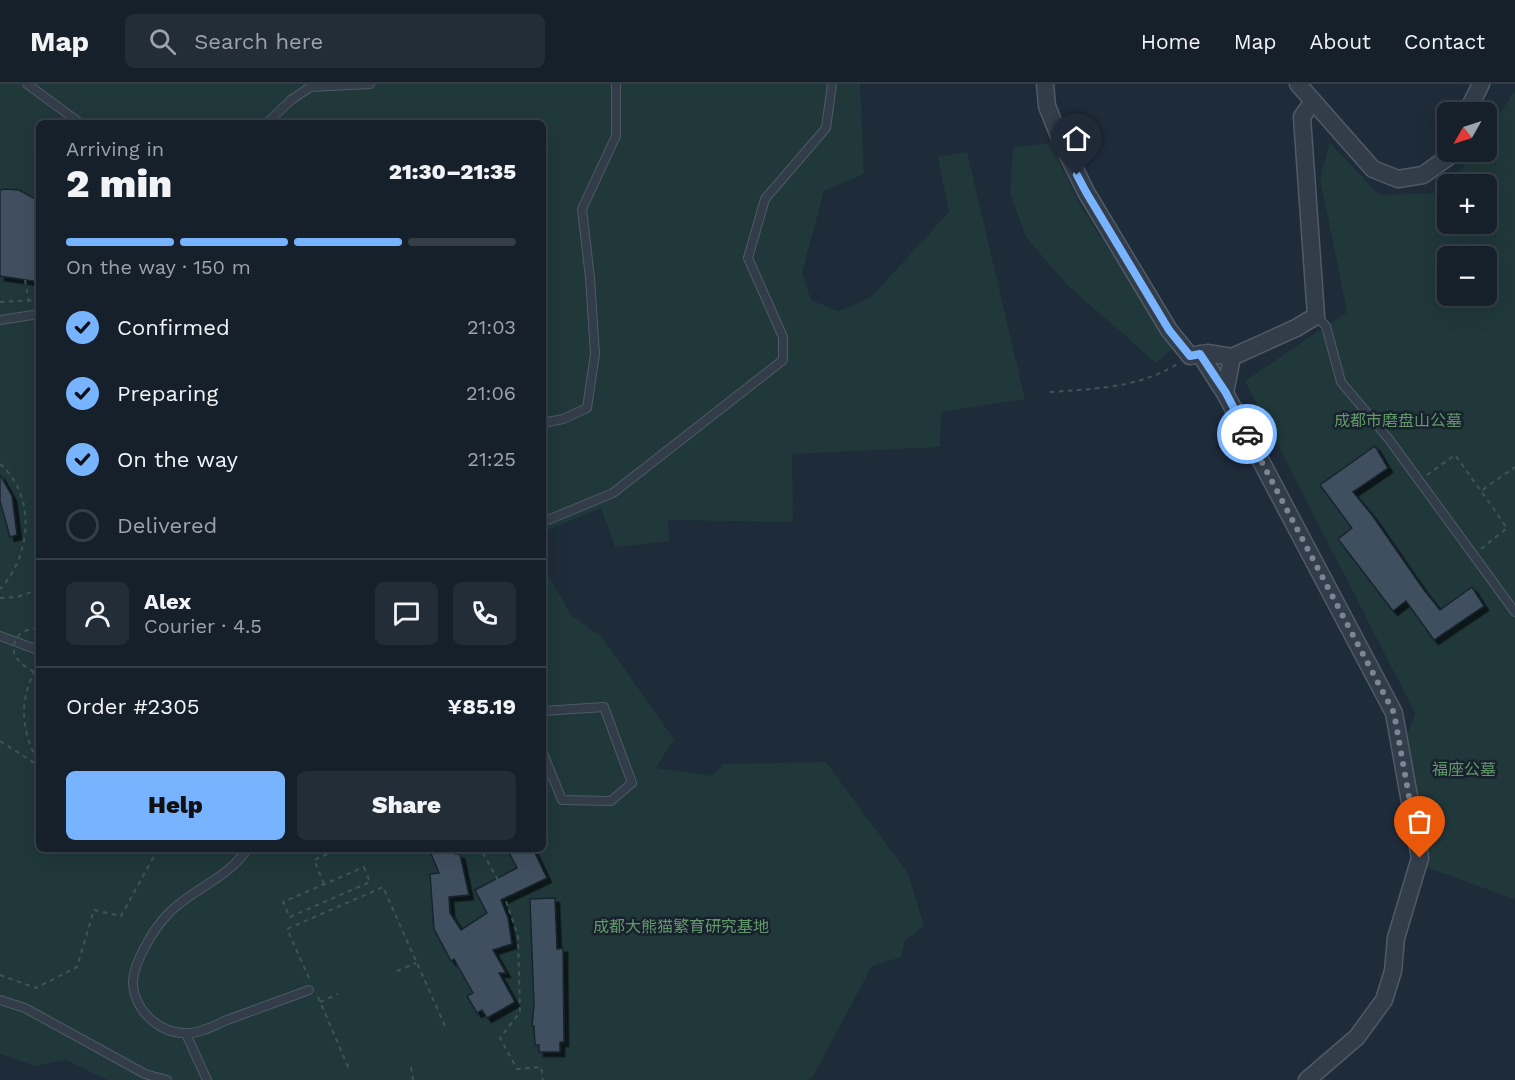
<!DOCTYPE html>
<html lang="en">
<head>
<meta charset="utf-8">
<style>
	:root { --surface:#16202b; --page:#232d37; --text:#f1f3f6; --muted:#9ea3a9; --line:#353e47; --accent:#78b3ff }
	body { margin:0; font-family:"Work Sans","Noto Sans SC",sans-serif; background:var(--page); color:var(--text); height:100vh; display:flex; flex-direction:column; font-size:22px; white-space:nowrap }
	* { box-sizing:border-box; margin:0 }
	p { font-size:20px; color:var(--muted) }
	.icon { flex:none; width:33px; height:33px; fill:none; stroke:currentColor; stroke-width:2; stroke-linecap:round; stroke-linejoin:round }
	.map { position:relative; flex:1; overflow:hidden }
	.sheet { position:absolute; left:36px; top:36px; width:510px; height:732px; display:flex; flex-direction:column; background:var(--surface); border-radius:9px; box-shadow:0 6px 24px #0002,0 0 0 2px var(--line) }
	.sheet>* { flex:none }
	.needle { width:39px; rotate:231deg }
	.buttons { position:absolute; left:1437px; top:18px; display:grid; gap:12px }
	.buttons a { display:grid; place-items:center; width:60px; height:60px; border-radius:9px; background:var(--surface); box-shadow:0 6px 24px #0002,0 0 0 2px var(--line); font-size:30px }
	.pin { position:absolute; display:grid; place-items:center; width:51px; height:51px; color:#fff; margin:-62px -26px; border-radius:50% 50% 50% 0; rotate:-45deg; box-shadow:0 0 6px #0007 }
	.pin .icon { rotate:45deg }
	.courier { position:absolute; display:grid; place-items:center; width:60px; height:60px; margin:-30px; border:4px solid #78b3ff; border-radius:50%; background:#fff; color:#222; box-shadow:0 2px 8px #0007 }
	.overview em { font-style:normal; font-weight:800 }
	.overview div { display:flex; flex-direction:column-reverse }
	.overview { display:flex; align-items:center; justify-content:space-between; height:102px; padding:0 30px }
	h1 { font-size:39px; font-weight:800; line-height:45px }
	.bar { display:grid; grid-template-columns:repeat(4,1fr); gap:9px 6px; align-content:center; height:72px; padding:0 30px }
	.bar i { height:8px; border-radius:4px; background:var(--line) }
	.bar .on { background:var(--accent) }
	.bar p { grid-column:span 4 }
	.line { display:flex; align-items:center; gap:15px; padding:0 30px; border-top:2px solid var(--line) }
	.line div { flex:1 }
	.round { display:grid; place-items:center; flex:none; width:63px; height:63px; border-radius:9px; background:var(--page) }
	ol { padding:0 30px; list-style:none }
	li { display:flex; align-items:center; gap:18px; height:66px }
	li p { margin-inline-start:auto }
	li .icon { padding:6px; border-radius:50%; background:var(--accent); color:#111; stroke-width:4 }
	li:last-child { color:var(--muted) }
	li i { width:33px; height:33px; border:3px solid var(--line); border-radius:50% }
	.cta { display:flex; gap:12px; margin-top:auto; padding:12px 30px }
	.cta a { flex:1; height:69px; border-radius:9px; background:var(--accent); color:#111; font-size:24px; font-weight:800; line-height:69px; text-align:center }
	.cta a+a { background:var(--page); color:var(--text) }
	header { display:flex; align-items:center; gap:36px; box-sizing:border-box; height:84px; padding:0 30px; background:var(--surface); border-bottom:2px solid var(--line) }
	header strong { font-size:28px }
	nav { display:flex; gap:33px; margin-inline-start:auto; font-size:21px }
	.search { width:420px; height:54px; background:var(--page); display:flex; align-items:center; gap:15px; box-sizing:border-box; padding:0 21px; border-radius:9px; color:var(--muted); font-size:22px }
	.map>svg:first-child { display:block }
	.green { fill:#20383a; fill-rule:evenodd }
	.building { fill:#415061; stroke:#19242f; stroke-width:1.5; filter:url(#shadow) }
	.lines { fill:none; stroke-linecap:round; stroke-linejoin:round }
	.service-casing { stroke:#4f5a67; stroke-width:10 }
	.minor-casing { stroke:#4f5a67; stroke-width:19 }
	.path { stroke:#3e5557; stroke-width:2; stroke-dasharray:4.5 4.5; stroke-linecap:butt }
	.service { stroke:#323d49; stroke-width:8 }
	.minor { stroke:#323d49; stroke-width:16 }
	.path-bridge { stroke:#3e5557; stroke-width:2; stroke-dasharray:4.5 4.5; stroke-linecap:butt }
	.done { stroke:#7a8695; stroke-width:6; stroke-dasharray:0 10.8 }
	.route { stroke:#78b3ff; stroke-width:8 }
	.labels { text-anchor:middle; stroke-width:5; stroke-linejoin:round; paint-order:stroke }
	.park-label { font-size:16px; fill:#62986b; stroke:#18222d }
</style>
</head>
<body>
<header>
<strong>Map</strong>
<div class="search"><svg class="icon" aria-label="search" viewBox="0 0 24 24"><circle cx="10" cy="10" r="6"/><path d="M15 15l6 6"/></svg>Search here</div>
<nav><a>Home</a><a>Map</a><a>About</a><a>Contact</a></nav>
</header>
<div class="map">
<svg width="1515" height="996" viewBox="0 0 1515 996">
	<defs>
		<filter id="shadow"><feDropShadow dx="4.5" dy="4.5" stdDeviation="0" flood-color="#0009"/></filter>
	</defs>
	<rect width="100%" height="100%" fill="#1e2b39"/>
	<path class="green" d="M0 0H860L864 90 824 107 802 189 811 216 838 227 870 214 949 128 938 73 967 68 1025 315 941 328 940 363 792 370 793 438 668 436 669 457 615 463 601 424 543 448V39H39V765H543V482L571 531 602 553 674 655 656 684 712 692 723 680 826 678 908 789 924 842 905 856 901 873 872 882 812 994 808 996H108L66 976 34 982 0 970Z
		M1515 6V810L1514 815 1428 784 1407 652 1415 629 1245 297 1347 228 1320 95 1330 59 1379 111 1445 109 1447 106 1448 140H1486V100H1451L1474 68H1486L1487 50ZM1448 172H1486V212H1448Z
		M1051 59 1078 118 1173 264 1156 279 1066 200 1026 153 1010 110 1013 63Z"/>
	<path class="building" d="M5 105 19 106 39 117V198L0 192V106Z
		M1375 362 1388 384 1353 408 1372 431 1424 506 1440 526 1472 503 1484 522 1434 556 1406 517 1393 527 1338 455 1352 444 1320 401Z
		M0 391 12 412 17 451 10 453 0 417Z
		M429 765H453L455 770H460L469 811 449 813 450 829 461 846 487 829 475 806 517 784 507 765H533L547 794 501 816 508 834 512 860 493 866 506 889H499L515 918 487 934 482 926 477 929 467 912 473 909 454 875 451 877 434 845 430 790 439 789Z
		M555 814 557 865 563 864 564 958H560V968H539V961H535L534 942H532L534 921 530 815Z"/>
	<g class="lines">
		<g class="service-casing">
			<path id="service" d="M27 0 80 39
				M267 39 291 16 310 3 370 0
				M1316 232 1326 242 1341 298 1388 354 1515 528
				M0 236 39 230
				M543 339 563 335 587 324 595 270 590 194 582 125 616 52V0
				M543 438 613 409 783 276V253L748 174 765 115 826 44 832 0
				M0 552 38 566
				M543 627 604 623 632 699 611 717 562 716 543 669
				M247 765C228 795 191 805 167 831 154 845 132 880 133 900 135 928 161 951 189 949 202 949 215 941 227 936 254 926 281 916 309 906
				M0 916 25 924 145 990 167 996
				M186 950 207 996"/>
		</g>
		<g class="minor-casing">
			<path id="minor" d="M1045 0 1047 22 1061 57 1086 108 1169 246 1190 272 1207 269 1232 273
				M1298 0 1313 17
				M1467 28 1481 0
				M1200 270 1225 309
				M1307 996 1357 953 1384 916 1393 887 1396 854 1420 774 1394 629 1225 309 1232 273 1296 244 1316 232 1302 33 1313 17 1373 85 1398 95 1423 91 1451 71 1453 68"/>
		</g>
		<path class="path" d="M25 196 29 218
			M0 218 39 216
			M1050 308C1093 305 1139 304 1177 280
			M0 380C37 412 31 472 0 505
			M1427 391 1455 371 1481 407 1515 383
			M1481 465 1507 444 1481 407
			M0 514 17 513 32 508H39
			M39 578C18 616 20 643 39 681
			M0 657 39 682
			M466 765 482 767 500 800 518 852 520 928 500 954 517 985 541 983 543 996
			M364 783 370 798 290 833 283 818Z
			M324 800 314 776 339 765
			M397 887 416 879
			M0 891 36 904 77 883 94 826 121 832 158 765
			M309 894 287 845 383 803 445 942
			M318 913 349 985
			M320 918 338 910
			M411 983 413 996"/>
		<use href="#service" class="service"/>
		<use href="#minor" class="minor"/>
		<path class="path-bridge" d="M34 588C22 581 10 573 15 558 17 552 20 549 25 547 29 545 34 545 39 544"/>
	</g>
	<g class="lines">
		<path class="done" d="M1247 350 1394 629 1420 774"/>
		<path class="route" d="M1077 91 1086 108 1169 246 1190 272 1200 270 1226 309 1247 350"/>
	</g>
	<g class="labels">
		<g class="park-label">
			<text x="1398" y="342">成都市磨盘山公墓</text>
			<text x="1464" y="691">福座公墓</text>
			<text x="681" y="848">成都大熊猫繁育研究基地</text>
		</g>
	</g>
</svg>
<div class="buttons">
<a><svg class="needle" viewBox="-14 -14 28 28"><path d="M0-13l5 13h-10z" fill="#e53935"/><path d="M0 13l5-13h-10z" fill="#9ea3a9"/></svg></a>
<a>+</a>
<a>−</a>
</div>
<div class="pin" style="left:1420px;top:774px;background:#ea580c"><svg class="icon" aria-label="bag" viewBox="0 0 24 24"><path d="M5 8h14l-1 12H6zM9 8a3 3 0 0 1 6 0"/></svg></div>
<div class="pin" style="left:1077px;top:91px;background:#1f2937"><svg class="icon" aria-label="home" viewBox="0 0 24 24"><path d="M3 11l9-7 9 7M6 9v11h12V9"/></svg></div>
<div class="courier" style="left:1247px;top:350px"><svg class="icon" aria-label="car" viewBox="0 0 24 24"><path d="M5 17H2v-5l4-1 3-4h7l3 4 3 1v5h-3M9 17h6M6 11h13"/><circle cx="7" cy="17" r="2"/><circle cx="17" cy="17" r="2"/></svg></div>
<section class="sheet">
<div class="overview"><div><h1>2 min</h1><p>Arriving in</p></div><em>21:30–21:35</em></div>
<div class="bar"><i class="on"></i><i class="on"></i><i class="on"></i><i></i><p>On the way · 150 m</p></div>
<ol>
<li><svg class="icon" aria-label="check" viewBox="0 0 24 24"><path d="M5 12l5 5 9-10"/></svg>Confirmed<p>21:03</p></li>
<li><svg class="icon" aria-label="check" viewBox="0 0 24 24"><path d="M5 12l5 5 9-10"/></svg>Preparing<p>21:06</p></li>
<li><svg class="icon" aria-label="check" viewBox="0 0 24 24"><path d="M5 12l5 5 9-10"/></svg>On the way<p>21:25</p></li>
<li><i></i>Delivered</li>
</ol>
<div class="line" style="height:108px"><a class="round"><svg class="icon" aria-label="person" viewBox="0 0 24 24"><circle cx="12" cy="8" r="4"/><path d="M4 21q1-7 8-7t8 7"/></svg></a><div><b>Alex</b><p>Courier · 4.5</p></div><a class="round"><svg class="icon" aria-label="chat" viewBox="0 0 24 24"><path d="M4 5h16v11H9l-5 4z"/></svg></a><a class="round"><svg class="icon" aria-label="phone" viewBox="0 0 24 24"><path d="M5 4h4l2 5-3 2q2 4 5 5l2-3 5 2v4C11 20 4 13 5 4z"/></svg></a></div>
<div class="line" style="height:78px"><div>Order #2305</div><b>¥85.19</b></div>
<div class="cta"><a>Help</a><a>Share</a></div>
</section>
</div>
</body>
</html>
